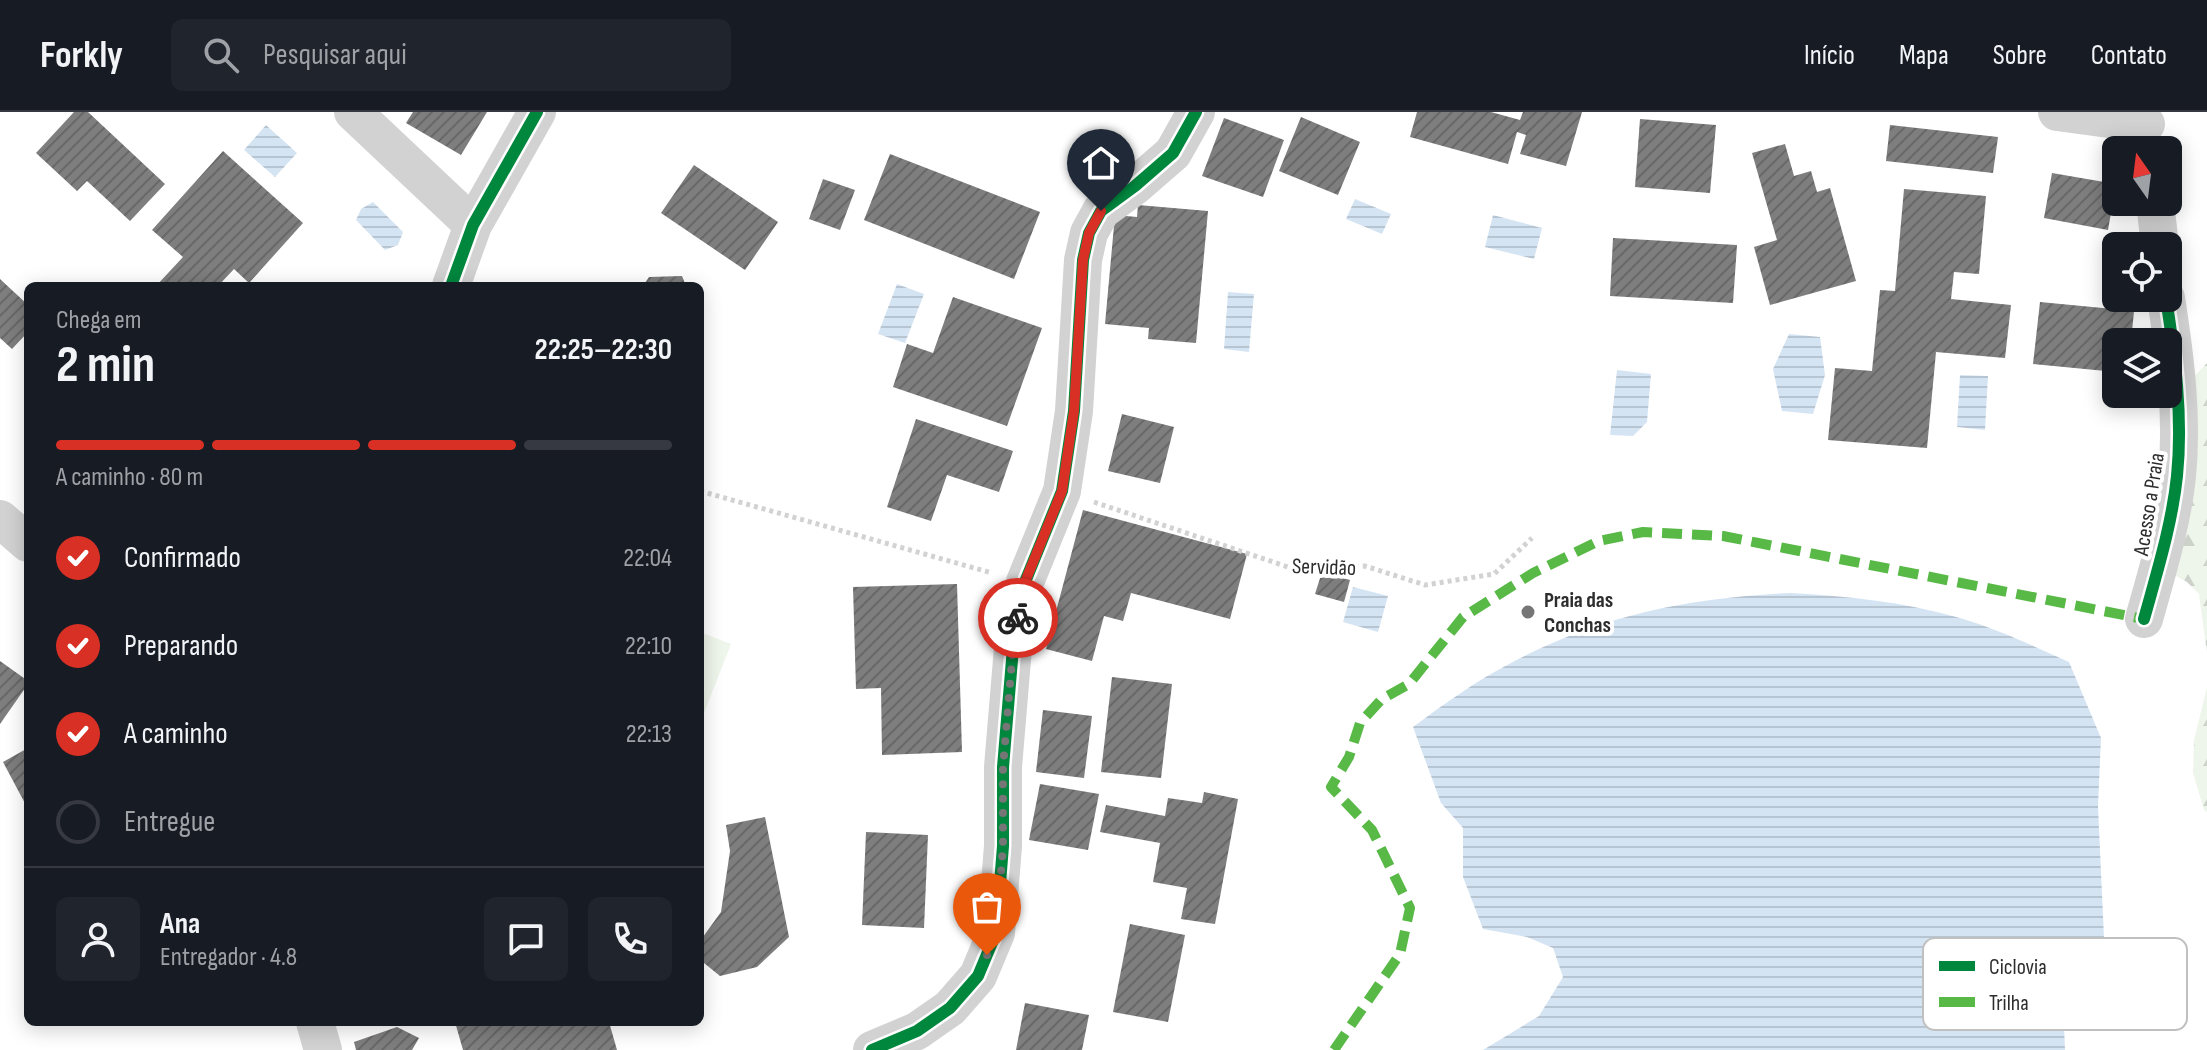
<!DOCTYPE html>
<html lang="pt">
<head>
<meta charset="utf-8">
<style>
	:root { --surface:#171b24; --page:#20242c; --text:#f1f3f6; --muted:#9ea1a6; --line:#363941; --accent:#d93025 }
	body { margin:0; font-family:"Sofia Sans Condensed",sans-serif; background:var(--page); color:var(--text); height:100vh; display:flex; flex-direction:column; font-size:30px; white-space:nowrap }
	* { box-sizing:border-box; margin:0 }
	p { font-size:26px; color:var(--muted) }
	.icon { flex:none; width:44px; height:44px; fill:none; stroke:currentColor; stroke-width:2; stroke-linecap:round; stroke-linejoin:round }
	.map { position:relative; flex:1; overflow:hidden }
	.drawer { position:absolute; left:24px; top:170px; width:680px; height:744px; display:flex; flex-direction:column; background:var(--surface); border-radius:12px; box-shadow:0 4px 20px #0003 }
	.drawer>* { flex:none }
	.needle { width:52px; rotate:346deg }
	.fabs { position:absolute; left:2102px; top:24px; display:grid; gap:16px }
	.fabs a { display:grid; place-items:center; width:80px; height:80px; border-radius:12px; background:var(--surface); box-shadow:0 4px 20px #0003; font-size:40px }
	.pin { position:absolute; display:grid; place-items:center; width:68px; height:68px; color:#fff; margin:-82px -34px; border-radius:50% 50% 50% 0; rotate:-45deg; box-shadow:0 0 8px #0007 }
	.pin .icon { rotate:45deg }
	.courier { position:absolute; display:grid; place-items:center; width:80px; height:80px; margin:-40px; border:6px solid #d93025; border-radius:50%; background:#fff; color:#222; box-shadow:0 2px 10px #0007 }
	.overview em { font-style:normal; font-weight:700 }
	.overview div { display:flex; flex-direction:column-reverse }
	.overview { display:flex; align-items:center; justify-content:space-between; height:136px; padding:0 32px }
	h1 { font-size:52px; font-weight:700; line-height:60px }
	.bar { display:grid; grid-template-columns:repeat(4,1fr); gap:12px 8px; align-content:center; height:96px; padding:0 32px }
	.bar i { height:10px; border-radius:6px; background:var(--line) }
	.bar .selected { background:var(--accent) }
	.bar p { grid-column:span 4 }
	.line { display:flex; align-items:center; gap:20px; padding:0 32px; border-top:2px solid var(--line) }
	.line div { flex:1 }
	.round { display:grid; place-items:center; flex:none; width:84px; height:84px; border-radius:12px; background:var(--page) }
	ol { padding:0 32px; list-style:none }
	li { display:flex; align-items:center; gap:24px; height:88px }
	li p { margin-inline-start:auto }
	li .icon { padding:8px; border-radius:50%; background:var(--accent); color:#fff; stroke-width:4 }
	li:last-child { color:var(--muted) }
	li i { width:44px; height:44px; border:4px solid var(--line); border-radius:50% }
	header { display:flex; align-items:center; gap:48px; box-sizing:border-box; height:112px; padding:0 40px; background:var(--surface); border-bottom:2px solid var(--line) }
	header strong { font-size:38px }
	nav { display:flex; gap:44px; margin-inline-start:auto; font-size:28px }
	.search { width:560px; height:72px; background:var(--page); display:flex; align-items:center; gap:20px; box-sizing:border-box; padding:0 28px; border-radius:12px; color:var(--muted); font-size:30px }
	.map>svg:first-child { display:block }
	.forest { fill:url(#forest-firs) }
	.garden { fill:#eef5ea }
	.water { fill:url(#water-rules) }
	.building { fill:url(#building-hatch) }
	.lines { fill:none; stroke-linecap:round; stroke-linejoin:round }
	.path { stroke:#d2d2d2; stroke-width:5; stroke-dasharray:4 4; stroke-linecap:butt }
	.minor { stroke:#d2d2d2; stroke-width:38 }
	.quiet { stroke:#58b947; stroke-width:10; stroke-dasharray:20 10; stroke-linecap:butt }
	.cycleway-casing { stroke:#fff; stroke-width:17 }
	.cycleway { stroke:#00873e; stroke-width:12 }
	.done { stroke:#767676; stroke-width:8; stroke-dasharray:0 14.4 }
	.route { stroke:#d93025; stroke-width:10 }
	.poi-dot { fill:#767676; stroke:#fff; stroke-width:3 }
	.labels { text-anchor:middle; stroke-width:8; stroke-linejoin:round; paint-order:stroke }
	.street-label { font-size:22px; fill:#2d2d2d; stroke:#fff }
	.poi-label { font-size:22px; font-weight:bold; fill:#2d2d2d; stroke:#fff; text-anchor:start }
	.key { fill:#fff; stroke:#c0c0c0; stroke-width:2 }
	.key-label { font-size:22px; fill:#2d2d2d }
</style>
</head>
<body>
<header>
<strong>Forkly</strong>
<div class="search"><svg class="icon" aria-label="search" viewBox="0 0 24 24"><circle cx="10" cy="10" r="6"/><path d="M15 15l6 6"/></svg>Pesquisar aqui</div>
<nav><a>Início</a><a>Mapa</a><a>Sobre</a><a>Contato</a></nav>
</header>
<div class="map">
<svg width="2207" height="938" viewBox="0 0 2207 938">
	<defs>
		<pattern id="forest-firs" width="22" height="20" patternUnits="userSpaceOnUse" patternTransform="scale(2)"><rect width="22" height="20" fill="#eef5ea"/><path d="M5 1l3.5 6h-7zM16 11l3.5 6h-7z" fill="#ccd2c9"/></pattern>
		<pattern id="water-rules" width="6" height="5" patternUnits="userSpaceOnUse" patternTransform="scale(2)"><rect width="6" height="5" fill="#d5e4f3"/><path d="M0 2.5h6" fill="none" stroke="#b7c4d1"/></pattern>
		<pattern id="building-hatch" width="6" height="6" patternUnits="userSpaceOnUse" patternTransform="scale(2)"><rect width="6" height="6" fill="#7e7e7e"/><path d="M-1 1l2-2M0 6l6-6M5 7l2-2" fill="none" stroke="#686868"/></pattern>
	</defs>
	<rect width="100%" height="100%" fill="#fff"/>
	<path class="forest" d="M2207 251V541L2199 482 2187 470 2156 453 2184 275Z
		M2207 575V700L2204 698 2193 661 2194 628Z"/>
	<path class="garden" d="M700 520 731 532 700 611Z"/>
	<path class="water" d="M266 13 297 41 275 65 244 38Z
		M1355 87 1391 102 1382 122 1346 107Z
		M373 90 403 120 398 133 385 138 356 108 361 97Z
		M1493 103 1542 116 1534 147 1485 135Z
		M897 172 924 182 905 231 878 222Z
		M1228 180 1254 182 1249 240 1224 237Z
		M1789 222 1820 225 1825 263 1813 302 1782 299 1773 257Z
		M1617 258 1651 262 1647 310 1633 324 1610 323Z
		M1960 263 1988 264 1985 318 1957 315Z
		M1353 475 1388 484 1378 520 1343 510Z
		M1790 481C1848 484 1904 490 1960 506 1998 517 2033 534 2069 550L2101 626 2098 694 2105 848 2068 886 2064 914 2065 938H1483L1539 904 1563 865 1553 836 1527 825 1483 817 1463 765V716L1441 691 1413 615C1444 592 1476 569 1511 551 1601 503 1689 486 1790 481Z"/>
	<path class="building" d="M74 0H88L165 72 130 109 87 69 77 79 36 41Z
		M413 0H487L461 43 406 11Z
		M1417 0H1491L1520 8 1523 0H1582L1566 54 1520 42 1526 23 1517 20 1508 52 1410 25Z
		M1301 5 1360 30 1338 83 1279 59Z
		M1224 6 1284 28 1263 85 1202 64Z
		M1640 7 1716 13 1710 81 1635 75Z
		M1890 13 1998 25 1993 61 1886 49Z
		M1785 32 1794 64 1811 59 1817 80 1830 76 1856 169 1770 193 1754 135 1777 128 1752 41Z
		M223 39 303 111 249 171 234 157 218 174H156L183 145 152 118Z
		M890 42 1040 100 1014 167 864 108Z
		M694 53 778 110 745 158 661 101Z
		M2052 61 2116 72 2108 118 2044 106Z
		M823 67 855 78 840 118 809 107Z
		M1904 77 1986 84 1979 162 1954 160 1951 187 2011 193 2005 246 1936 240 1927 336 1828 328 1835 256 1872 259 1880 178 1895 179Z
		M1138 93 1208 99 1196 231 1148 227 1149 216 1105 212 1115 103 1137 105Z
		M1613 126 1737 133 1733 191 1610 184Z
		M682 164 686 174H643L649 165Z
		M0 167 28 193V220L12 237 0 226Z
		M953 185 1042 216 1007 314 893 275 907 232 933 241Z
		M2040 190 2134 199 2131 230H2116V260L2033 252Z
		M1122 302 1174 315 1160 371 1108 359Z
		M916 307 1013 339 999 380 947 363 931 409 887 395Z
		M1083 398 1247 442 1230 507 1131 481 1123 509 1104 504 1092 549 1046 537Z
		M1322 460 1350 468 1344 490 1315 482Z
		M957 472 962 640 882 643 881 576 856 577 853 475Z
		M0 549 28 569V572L0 612Z
		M1112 565 1172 572 1161 666 1101 660Z
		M1043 598 1092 604 1084 666 1036 660Z
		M28 636V697L3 650Z
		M1040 672 1099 682 1088 738 1029 728Z
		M1204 680 1238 687 1215 812 1181 807 1187 776 1153 770 1160 731 1100 720 1106 693 1165 704 1168 686 1202 691Z
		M765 705 789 825 757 855 720 864 704 851 700 829 721 800 730 739 726 713Z
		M866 720 928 723 924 816 862 813Z
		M1130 812 1185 823 1168 910 1113 900Z
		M1025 891 1089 903 1082 938H1016Z
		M455 910H609L617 938H463Z
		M397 915 419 926 412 938H356L354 930Z"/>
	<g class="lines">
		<path class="path" d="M700 379 992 461
			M1094 390 1297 458 1365 454 1425 473 1494 462 1532 426"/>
		<path class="minor" d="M353 0 473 113
			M2057 0 2146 12
			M2155 90 2160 134
			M451 174 473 113 537 0
			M0 407 28 431
			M2144 507C2157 460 2172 412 2177 364 2183 305 2175 244 2166 186
			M315 910 323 938
			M872 938 917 919 950 896 978 864 996 821 1003 734V655L1014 524 1025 470 1062 379 1074 299 1083 148 1089 121 1101 99 1135 74 1173 41 1196 0"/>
		<path class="quiet" d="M1334 938 1400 842 1410 796 1372 718 1331 675 1349 645 1360 611 1382 587 1409 572 1463 505 1533 461 1599 429 1643 420 1723 424 2144 507"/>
		<g class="cycleway-casing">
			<path id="cycleway" d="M451 174 473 113 537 0
				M2144 507C2157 460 2172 412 2177 364 2183 305 2175 244 2166 186
				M872 938 917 919 950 896 978 864 996 821 1003 734V655L1014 524 1025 470 1062 379 1074 299 1083 148 1089 121 1101 99 1135 74 1173 41 1196 0"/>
		</g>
		<use href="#cycleway" class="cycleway"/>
	</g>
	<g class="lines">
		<path class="done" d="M987 843 996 821 998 800 1003 734V655L1014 524 1018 506"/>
		<path class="route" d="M1018 506 1025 470 1062 379 1074 299 1083 148 1089 121 1101 99"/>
	</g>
	<circle class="poi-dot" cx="1528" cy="500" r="8"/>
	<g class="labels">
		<g class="street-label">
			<text transform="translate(2148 392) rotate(-81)" y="8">Acesso a Praia</text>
			<text transform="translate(1324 454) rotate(2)" y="8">Servidão</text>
		</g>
		<g class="poi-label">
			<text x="1544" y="495">Praia das<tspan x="1544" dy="25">Conchas</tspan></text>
		</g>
	</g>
	<rect x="1923" y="826" width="264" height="92" rx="12" class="key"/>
	<rect x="1939" y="849" width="36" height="10" fill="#00873e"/>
	<rect x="1939" y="885" width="36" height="10" fill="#58b947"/>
	<g class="key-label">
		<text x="1989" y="862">Ciclovia</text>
		<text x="1989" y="898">Trilha</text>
	</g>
</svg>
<div class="fabs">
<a><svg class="needle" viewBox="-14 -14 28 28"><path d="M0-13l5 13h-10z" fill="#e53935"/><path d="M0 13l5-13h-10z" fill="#9ea1a6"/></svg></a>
<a><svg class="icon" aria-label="locate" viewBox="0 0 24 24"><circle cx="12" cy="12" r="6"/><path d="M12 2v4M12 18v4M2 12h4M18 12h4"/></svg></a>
<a><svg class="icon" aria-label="layers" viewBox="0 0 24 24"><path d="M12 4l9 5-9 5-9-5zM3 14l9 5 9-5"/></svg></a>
</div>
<div class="pin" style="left:987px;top:843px;background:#ea580c"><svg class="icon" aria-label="bag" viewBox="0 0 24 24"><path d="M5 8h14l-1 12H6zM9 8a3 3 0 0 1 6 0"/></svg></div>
<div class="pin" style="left:1101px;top:99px;background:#1f2937"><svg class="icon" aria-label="home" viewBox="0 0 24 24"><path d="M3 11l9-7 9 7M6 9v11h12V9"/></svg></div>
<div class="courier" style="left:1018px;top:506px"><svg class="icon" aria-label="bike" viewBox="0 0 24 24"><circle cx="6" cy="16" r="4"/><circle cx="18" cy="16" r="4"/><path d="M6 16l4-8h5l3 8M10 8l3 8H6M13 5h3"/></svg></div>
<section class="drawer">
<div class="overview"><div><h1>2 min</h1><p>Chega em</p></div><em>22:25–22:30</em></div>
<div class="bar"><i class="selected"></i><i class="selected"></i><i class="selected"></i><i></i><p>A caminho · 80 m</p></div>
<ol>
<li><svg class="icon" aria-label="check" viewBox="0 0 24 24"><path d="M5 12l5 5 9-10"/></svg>Confirmado<p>22:04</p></li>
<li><svg class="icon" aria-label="check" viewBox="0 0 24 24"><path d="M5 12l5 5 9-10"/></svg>Preparando<p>22:10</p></li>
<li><svg class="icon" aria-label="check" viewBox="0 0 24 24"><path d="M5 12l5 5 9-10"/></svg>A caminho<p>22:13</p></li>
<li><i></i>Entregue</li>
</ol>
<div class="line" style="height:144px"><a class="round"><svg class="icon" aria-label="person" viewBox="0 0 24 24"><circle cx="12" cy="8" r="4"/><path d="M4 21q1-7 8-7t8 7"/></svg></a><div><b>Ana</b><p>Entregador · 4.8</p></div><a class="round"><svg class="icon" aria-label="chat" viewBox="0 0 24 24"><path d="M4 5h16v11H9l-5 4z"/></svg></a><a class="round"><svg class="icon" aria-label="phone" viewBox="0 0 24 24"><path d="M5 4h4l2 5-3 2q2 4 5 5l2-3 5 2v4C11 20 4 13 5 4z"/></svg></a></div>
</section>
</div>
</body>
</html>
